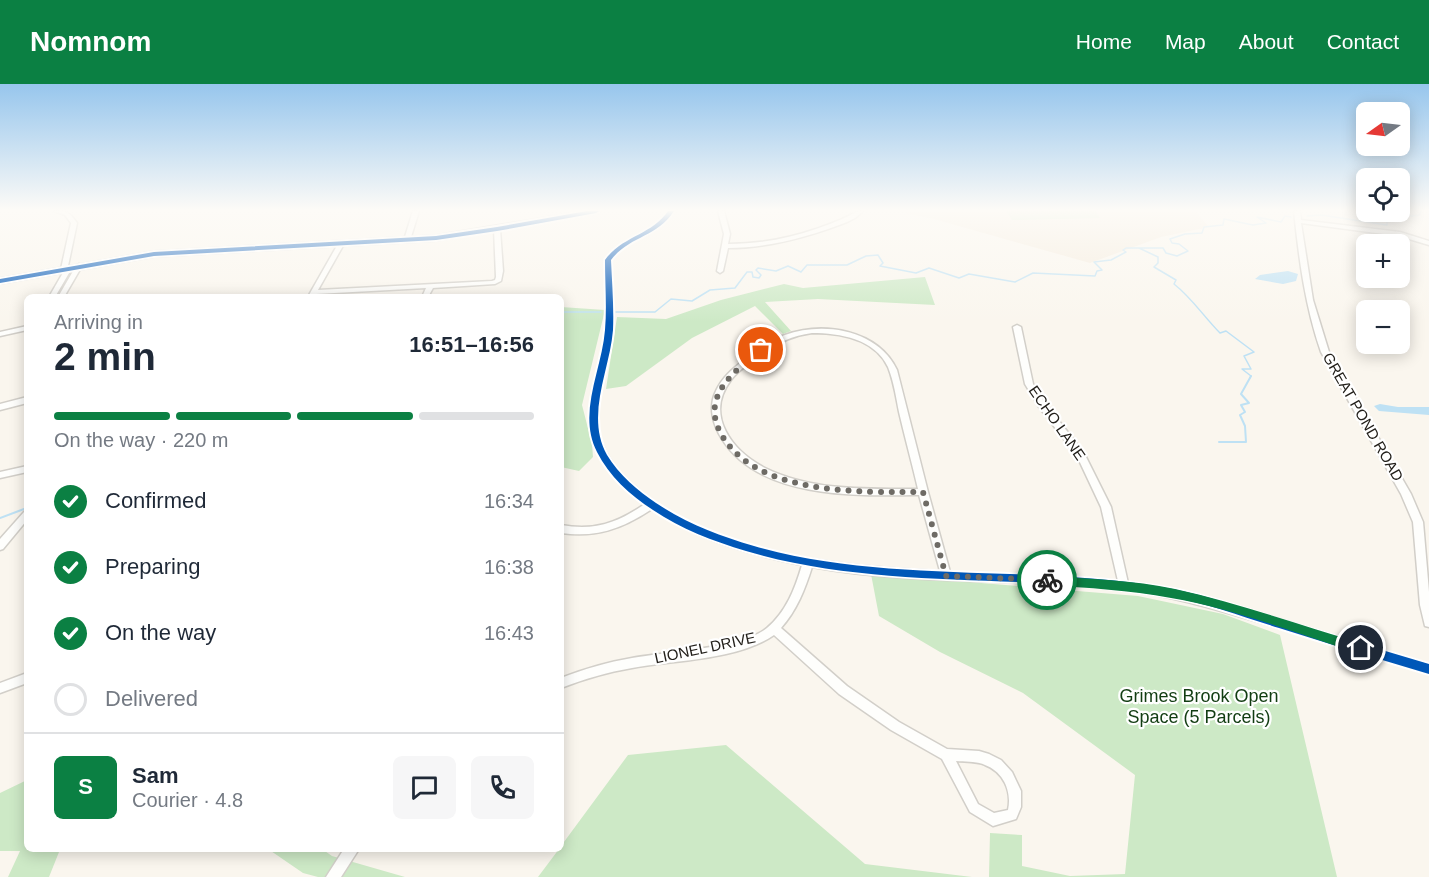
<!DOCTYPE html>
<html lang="en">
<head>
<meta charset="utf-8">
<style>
	:root { --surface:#fff; --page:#f6f6f7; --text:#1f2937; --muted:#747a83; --line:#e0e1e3; --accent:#0b8043 }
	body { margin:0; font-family:Arial,sans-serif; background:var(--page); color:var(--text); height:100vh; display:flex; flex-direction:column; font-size:22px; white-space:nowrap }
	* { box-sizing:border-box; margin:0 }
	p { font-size:20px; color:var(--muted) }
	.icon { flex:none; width:33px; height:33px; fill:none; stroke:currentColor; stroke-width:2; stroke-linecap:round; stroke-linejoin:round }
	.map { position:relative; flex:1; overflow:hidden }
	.panel { position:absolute; left:24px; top:210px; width:540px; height:558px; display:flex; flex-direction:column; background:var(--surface); border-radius:9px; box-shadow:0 3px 15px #0003 }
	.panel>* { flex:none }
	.needle { width:39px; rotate:256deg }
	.controls { position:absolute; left:1356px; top:18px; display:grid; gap:12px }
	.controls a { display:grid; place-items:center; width:54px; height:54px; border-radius:9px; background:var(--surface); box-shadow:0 3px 15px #0003; font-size:30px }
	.pin { position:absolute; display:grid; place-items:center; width:51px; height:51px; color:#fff; margin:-26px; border:3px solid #fff; border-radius:50%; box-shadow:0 2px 6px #0007 }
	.courier { position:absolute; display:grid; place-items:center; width:60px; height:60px; margin:-30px; border:4px solid #0b8043; border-radius:50%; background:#fff; color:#222; box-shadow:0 2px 8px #0007 }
	.summary em { font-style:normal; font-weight:800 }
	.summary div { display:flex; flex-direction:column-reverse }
	.summary { display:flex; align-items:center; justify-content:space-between; height:102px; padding:0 30px }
	h1 { font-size:39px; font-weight:800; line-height:45px }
	.bar { display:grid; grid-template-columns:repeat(4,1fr); gap:9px 6px; align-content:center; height:72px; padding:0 30px }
	.bar i { height:8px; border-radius:4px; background:var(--line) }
	.bar .on { background:var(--accent) }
	.bar p { grid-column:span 4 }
	.line { display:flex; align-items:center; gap:15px; padding:0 30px; border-top:2px solid var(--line) }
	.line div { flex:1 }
	.round { display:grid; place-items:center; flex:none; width:63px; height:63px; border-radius:9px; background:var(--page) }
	ol { padding:0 30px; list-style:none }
	li { display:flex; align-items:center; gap:18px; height:66px }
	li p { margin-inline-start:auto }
	li .icon { padding:6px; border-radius:50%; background:var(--accent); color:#fff; stroke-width:4 }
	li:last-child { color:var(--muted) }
	li i { width:33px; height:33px; border:3px solid var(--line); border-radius:50% }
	header { display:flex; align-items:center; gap:36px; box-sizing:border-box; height:84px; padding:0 30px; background:var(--accent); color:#fff }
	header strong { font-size:28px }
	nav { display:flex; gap:33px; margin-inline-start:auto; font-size:21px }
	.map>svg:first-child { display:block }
	.built { fill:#f4ebdd }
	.green { fill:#cde9c6 }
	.water { fill:#bee1f4 }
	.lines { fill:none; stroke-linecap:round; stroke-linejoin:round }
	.stream-far1 { stroke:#bee1f4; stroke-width:1.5 }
	.stream { stroke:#bee1f4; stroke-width:2 }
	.street-casing { stroke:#d2cfc9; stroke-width:3 }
	.secondary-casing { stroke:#d2cfc9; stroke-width:2 }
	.street { fill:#fefefc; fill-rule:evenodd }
	.secondary { fill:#fefefc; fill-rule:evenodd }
	.cycleway-casing { stroke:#fff; stroke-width:4 }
	.cycleway { fill:#0057b8; fill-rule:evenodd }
	.route { fill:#0b8043 }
	.done { stroke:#6e6b65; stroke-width:6; stroke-dasharray:0 10.8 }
	.labels { text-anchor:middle; stroke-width:4.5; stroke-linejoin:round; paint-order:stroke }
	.street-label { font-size:15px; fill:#23201b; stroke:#fff }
	.near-park-label { font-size:18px; fill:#123d12; stroke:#fff }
</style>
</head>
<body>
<header>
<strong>Nomnom</strong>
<nav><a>Home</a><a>Map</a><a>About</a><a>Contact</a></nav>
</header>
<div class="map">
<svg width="1429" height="793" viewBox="0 0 1429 793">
	<rect width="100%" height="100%" fill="#faf6ee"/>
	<path class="built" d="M904 127H1195L1209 143 1161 153 1090 179 934 135 905 129Z"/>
	<path class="green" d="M1006 127H1096L1100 134 1012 136Z
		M925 193 935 221 818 215 765 218 791 247 783 250 755 222 692 254 626 302 606 305 617 233 666 235 721 216 784 200 803 204Z
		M561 223 605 226 582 321 592 360 593 373 579 387 561 383Z
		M871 490 1138 512 1223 530 1280 551 1337 793H989L990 749 1022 751V782L1070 792 1125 790 1135 691 1023 609 940 568 879 532Z
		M726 661 865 780 972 793H538L559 765H561V762L628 671Z
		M27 696V765H79L59 768 49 793H8L20 767H0V709Z
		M268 765H322L332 772 405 793H318L303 789Z"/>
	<path class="water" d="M1288 187 1298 190 1296 197 1283 200 1255 195 1260 191Z
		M1380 320 1398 323H1429V331L1379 327 1374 322Z"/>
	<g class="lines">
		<path class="stream-far1" d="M1307 132 1321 131 1387 141V135H1394L1397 128 1412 132 1419 131 1421 127
			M1139 164 1158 173V179L1154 183 1176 196 1174 200C1192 214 1204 233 1220 249L1226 247 1254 268 1244 272 1251 285H1242L1251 292 1250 294
			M561 228H601
			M616 228H655L671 215 692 217 710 206 735 204 747 188H752L753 193 759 194 761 191 756 186 758 184 776 187 788 182 801 188 807 181H847L866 172 878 171 883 179 880 182 916 189 929 184 959 194 969 190 1015 198 1033 189 1095 192 1097 187 1102 186 1094 178 1111 176 1126 168 1123 166 1126 164H1163L1166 169 1177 172 1188 167 1179 160 1172 159 1170 155 1185 150 1202 149 1204 143 1223 141 1224 135 1253 141 1266 139 1257 133 1281 138 1285 132 1291 133"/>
		<path class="stream" d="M1219 358H1246L1245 342 1240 331 1245 328 1241 321 1249 319 1241 310 1251 292
			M0 434 24 425"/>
		<g class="street-casing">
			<path id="street" d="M54 127C67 127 69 128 77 139L68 182 72 184 55 213H49L64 187 61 185 71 139 65 131Z
				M413 127H419L410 156 407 158 404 156Z
				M668 127H674C656 154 629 152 611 176 612 200 615 225 612 249 609 282 593 315 599 348 603 370 617 387 633 401 711 472 839 482 940 487L919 411C857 412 759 415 722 355 713 341 708 323 716 307 722 294 731 286 743 277 756 267 769 256 785 251 824 237 878 246 897 286L928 408 950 488 1059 492 1118 497 1101 423 1077 372 1039 323 1025 300 1013 243 1017 241 1021 243 1033 300 1045 319 1084 369 1111 423 1128 499 1171 505 1212 515 1429 580V590C1380 575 1331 560 1282 545 1225 528 1174 511 1114 505 1014 494 912 501 812 483 805 505 797 526 781 544L847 602 899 638 947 665 979 667 989 670 1001 676 1012 688 1021 707V723L1016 735 993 742 970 728 942 675 891 646 839 610 774 551C738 576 675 576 632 584 608 588 584 595 561 604V594C584 585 608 578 632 574 665 568 743 564 767 544 786 528 795 505 802 481 750 471 696 455 652 425 622 445 596 454 561 449V441C595 447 617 439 645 420 609 394 584 364 591 317 594 297 600 278 604 258 608 231 605 203 605 176 622 152 652 151 668 127ZM812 249C840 249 875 255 888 283 894 298 896 313 899 328 905 354 912 379 918 405 867 405 812 407 765 384 732 367 704 331 731 296 736 289 744 283 751 278 769 263 788 252 812 249ZM956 677C965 678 977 677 985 681 1004 688 1012 708 1008 726L994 729 978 720Z
				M718 127H724L730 150 728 160C758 160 787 155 816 145 824 142 833 139 842 135 850 132 855 127 863 127L855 134 847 138C808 153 769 164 728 164L723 187 720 189 717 187 724 150Z
				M1294 127H1300L1301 136 1400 148 1429 157V161L1399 152 1301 139 1313 216 1329 268 1411 410 1423 438 1429 508V543L1425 542 1420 521 1413 438 1401 410 1321 268C1305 222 1299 175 1294 127Z
				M497 143 500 145 503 187 501 197 495 200 433 204 428 213H422L426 204 316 210 312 213 309 211 338 160 341 158 344 160 318 206 492 197 495 196 496 193 494 145Z
				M79 180 82 182 64 213H58L76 182Z
				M27 242V246L0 252V248Z
				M27 313V319L0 326V320Z
				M27 382V388L0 394V388Z
				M27 426V436L3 465 0 466V455L24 428Z
				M27 589V599L0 609V599Z
				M344 765H359L341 793H326Z"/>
		</g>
		<g class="secondary-casing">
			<path id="secondary" d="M582 127H601L596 130 436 157 154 173 0 200V194L154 167 436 151Z"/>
		</g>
		<use href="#street" class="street"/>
		<use href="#secondary" class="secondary"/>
		<g class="cycleway-casing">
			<path id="cycleway" d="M587 127H599L596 129 497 147 436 156 154 172 0 199V195L154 168 436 152 497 143Z
				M668 127H674C656 154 629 152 611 176 612 199 614 223 613 246 610 286 585 331 607 371 619 391 638 407 656 419 686 439 719 452 754 462 890 501 1034 479 1173 505 1209 512 1245 525 1281 536 1330 551 1380 565 1429 580V590C1379 575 1329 560 1279 544 1243 533 1207 519 1170 513 1133 507 1095 502 1057 500 953 494 848 497 746 467 713 457 681 445 653 426 630 411 609 392 597 368 577 329 602 286 605 246 607 223 605 199 605 176 622 152 652 151 668 127Z"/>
		</g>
		<use href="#cycleway" class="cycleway"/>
	</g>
	<linearGradient id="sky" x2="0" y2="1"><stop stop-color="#97c6ed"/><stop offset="0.53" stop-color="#fdfbf7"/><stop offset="1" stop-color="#fdfbf7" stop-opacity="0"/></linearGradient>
	<rect width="1429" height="238" fill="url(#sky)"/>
	<path class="route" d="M1047 492C1089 495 1133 496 1175 505 1238 519 1299 541 1361 559L1367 564 1361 570C1299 550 1235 525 1171 514 1129 506 1088 504 1047 501L1041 496Z"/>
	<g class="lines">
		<path class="done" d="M761 266C736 286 701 311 720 348 754 412 861 408 923 408L946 492 1047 496"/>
	</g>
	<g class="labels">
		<g class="street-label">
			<text transform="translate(1363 333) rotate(60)" y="5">GREAT POND ROAD</text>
			<text transform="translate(1057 339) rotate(55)" y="5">ECHO LANE</text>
			<text transform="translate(705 564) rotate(-12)" y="5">LIONEL DRIVE</text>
		</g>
		<g class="near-park-label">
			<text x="1199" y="618">Grimes Brook Open<tspan x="1199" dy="21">Space (5 Parcels)</tspan></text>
		</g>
	</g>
</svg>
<div class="controls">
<a><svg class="needle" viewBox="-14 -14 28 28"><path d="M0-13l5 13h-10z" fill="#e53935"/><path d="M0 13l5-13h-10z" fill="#747a83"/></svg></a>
<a><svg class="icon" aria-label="locate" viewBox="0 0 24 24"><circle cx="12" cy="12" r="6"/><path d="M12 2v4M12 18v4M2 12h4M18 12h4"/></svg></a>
<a>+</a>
<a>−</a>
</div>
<div class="pin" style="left:761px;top:266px;background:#ea580c"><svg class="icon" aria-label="bag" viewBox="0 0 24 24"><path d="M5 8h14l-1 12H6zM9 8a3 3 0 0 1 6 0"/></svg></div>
<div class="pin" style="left:1361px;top:564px;background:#1f2937"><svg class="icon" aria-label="home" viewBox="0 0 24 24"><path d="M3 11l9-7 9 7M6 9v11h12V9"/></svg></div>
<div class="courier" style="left:1047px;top:496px"><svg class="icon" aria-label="bike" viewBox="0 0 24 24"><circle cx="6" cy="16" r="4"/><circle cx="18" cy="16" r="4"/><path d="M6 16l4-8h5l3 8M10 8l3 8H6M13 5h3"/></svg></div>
<section class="panel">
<div class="summary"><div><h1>2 min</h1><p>Arriving in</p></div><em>16:51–16:56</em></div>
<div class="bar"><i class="on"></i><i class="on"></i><i class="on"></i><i></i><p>On the way · 220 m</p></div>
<ol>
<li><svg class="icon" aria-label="check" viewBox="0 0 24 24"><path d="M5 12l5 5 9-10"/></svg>Confirmed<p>16:34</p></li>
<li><svg class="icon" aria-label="check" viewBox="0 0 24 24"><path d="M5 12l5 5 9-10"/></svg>Preparing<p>16:38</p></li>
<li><svg class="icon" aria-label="check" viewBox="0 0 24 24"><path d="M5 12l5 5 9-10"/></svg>On the way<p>16:43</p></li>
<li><i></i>Delivered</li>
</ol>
<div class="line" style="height:108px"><b class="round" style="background:var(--accent);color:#fff">S</b><div><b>Sam</b><p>Courier · 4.8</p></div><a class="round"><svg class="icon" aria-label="chat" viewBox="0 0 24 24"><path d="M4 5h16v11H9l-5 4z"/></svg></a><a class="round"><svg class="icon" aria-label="phone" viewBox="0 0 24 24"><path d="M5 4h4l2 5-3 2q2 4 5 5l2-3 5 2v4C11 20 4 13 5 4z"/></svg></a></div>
</section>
</div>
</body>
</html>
